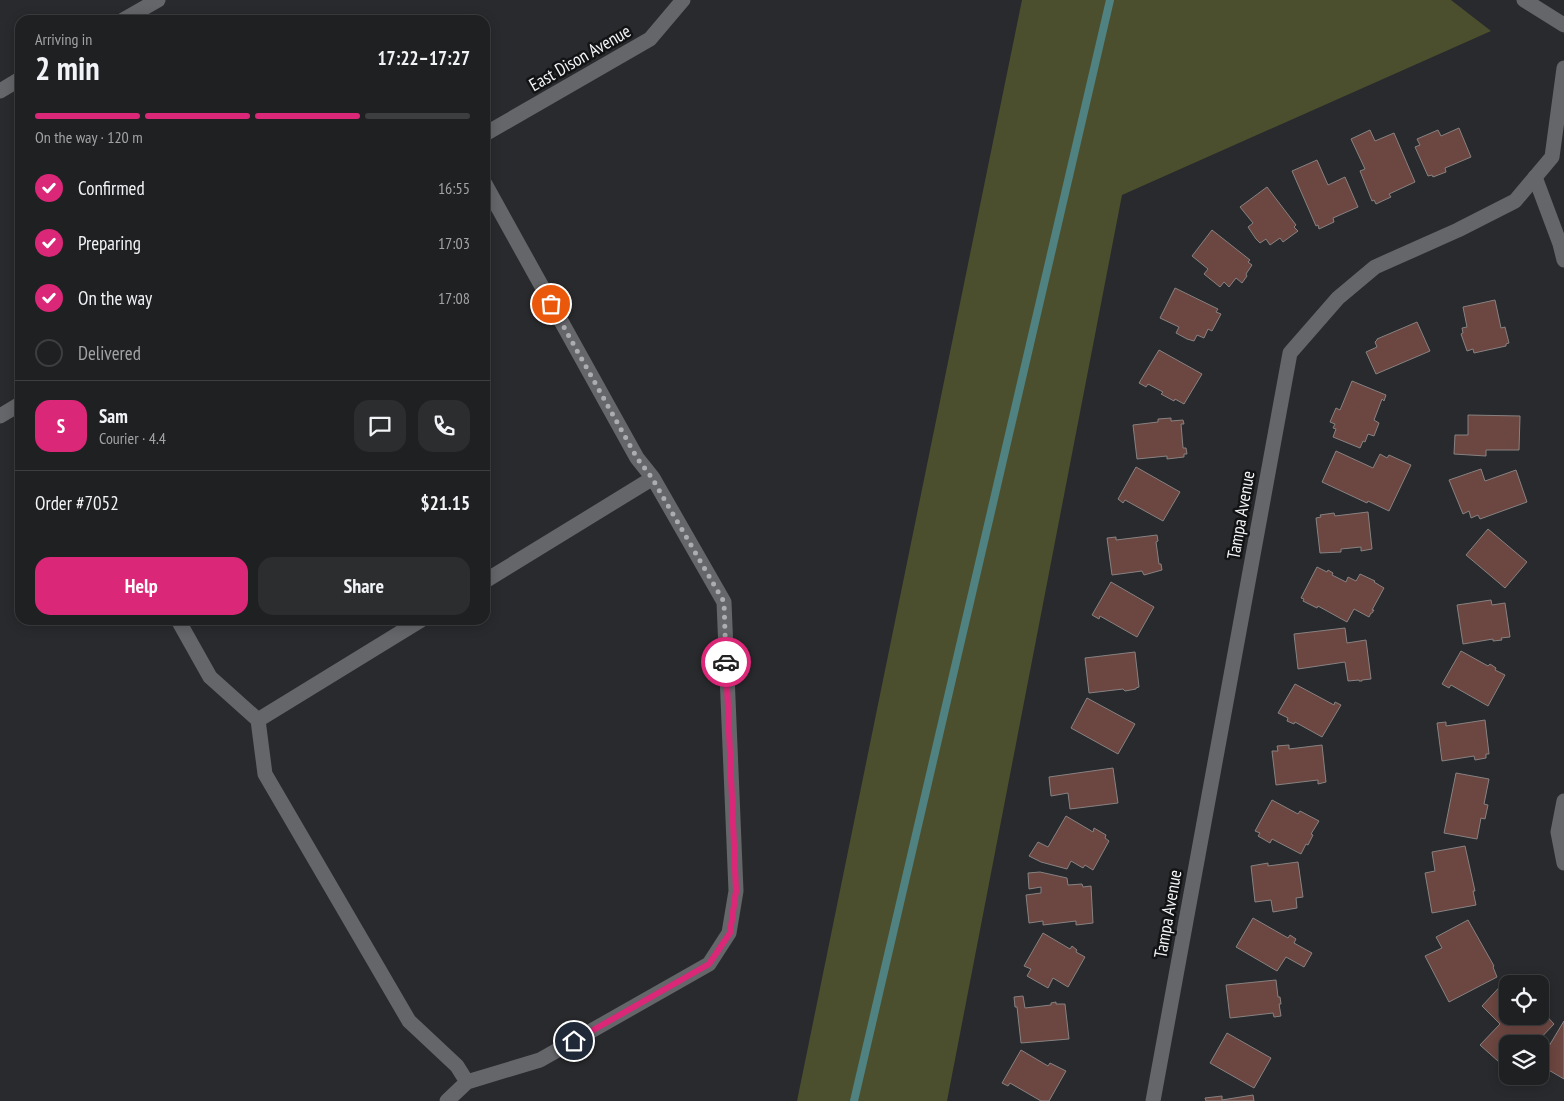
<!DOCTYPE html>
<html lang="en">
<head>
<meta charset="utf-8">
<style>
	:root { --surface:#1f2022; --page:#2c2d2f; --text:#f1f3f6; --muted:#a1a3a5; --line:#3c3e40; --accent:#db2777 }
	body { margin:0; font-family:"PT Sans Narrow",sans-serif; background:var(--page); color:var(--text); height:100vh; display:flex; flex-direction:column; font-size:19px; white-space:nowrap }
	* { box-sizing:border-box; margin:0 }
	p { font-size:16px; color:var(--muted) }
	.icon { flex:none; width:28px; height:28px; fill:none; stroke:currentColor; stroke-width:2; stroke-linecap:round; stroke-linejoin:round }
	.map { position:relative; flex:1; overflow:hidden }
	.panel { position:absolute; left:15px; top:15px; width:475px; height:610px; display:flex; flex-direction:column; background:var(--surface); border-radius:15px; box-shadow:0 2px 12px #0003,0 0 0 1px var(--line) }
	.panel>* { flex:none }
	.controls { position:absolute; left:1499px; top:975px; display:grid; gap:10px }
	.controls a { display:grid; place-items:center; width:50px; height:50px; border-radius:10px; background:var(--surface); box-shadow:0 2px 12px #0003,0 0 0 1px var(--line); font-size:25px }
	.pin { position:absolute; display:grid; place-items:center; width:42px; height:42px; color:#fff; margin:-21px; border:2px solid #fff; border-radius:50%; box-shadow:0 1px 5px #0007 }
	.courier { position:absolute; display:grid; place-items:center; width:50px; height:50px; margin:-25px; border:4px solid #db2777; border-radius:50%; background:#fff; color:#222; box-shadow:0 1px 6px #0007 }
	.head em { font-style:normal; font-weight:700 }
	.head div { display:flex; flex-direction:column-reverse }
	.head { display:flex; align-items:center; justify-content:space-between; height:85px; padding:0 20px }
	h1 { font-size:32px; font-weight:700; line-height:38px }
	.bar { display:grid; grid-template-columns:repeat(4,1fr); gap:8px 5px; align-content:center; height:60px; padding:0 20px }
	.bar i { height:6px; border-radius:4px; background:var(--line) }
	.bar .on { background:var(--accent) }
	.bar p { grid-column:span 4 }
	.line { display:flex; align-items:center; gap:12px; padding:0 20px; border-top:1px solid var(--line) }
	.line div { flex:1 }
	.round { display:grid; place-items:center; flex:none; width:52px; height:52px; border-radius:15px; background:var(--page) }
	ol { padding:0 20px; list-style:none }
	li { display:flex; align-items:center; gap:15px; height:55px }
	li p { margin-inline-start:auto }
	li .icon { padding:5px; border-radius:50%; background:var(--accent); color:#fff; stroke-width:4 }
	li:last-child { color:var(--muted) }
	li i { width:28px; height:28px; border:2px solid var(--line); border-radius:50% }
	.button { display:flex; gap:10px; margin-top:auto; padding:10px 20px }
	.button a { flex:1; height:58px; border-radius:15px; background:var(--accent); color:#fff; font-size:20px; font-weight:700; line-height:58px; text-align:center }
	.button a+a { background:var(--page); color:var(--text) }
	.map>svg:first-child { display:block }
	.green { fill:#4b4f2d }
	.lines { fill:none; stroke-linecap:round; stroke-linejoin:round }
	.stream { stroke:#508282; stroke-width:8 }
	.building { fill:#6c4641; stroke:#878282 }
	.lane { stroke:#65666a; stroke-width:15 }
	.street { stroke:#65666a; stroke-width:15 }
	.secondary { stroke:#65666a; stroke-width:15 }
	.done { stroke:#acadb0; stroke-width:5; stroke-dasharray:0 9 }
	.route { stroke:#db2777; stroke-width:6 }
	.labels { text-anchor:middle; stroke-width:5; stroke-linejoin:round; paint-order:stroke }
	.street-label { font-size:18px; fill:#f3f4f6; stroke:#121314 }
</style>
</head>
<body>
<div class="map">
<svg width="1564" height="1101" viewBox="0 0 1564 1101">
	<rect width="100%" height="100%" fill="#292a2d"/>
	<path class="green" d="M1022 0H1451L1491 31 1122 195 947 1101H797Z"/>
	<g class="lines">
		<path class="stream" d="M854 1101 1110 0"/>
	</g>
	<path class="building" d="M1459 128 1471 157 1445 168 1446 172 1433 177 1432 175 1428 176 1415 147 1420 145 1417 139 1438 130 1441 136Z
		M1370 130 1375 141 1394 133 1415 182 1389 194 1391 197 1376 204 1374 200 1372 201 1360 171 1365 169 1351 139Z
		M1317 160 1328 185 1345 177 1358 207 1333 218 1334 222 1319 229 1318 225 1316 226 1292 171Z
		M1267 187 1296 225 1294 227 1298 231 1283 242 1280 238 1270 245 1266 239 1260 243 1256 239 1248 227 1253 223 1240 207Z
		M1212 230 1250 260 1248 262 1252 265 1246 274 1247 276 1242 283 1236 278 1229 287 1224 282 1220 287 1204 274 1208 269 1192 256Z
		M1175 288 1218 309 1216 312 1221 314 1212 331 1208 329 1204 338 1197 335 1194 341 1187 339 1176 333 1179 327 1160 318Z
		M1495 300 1501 328 1505 327 1509 343 1506 344V346L1474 353 1473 349 1467 351 1461 334 1463 333 1462 328 1467 327 1463 307Z
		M1417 322 1430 351 1376 374 1366 352 1377 347 1375 342 1377 340V339Z
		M1159 350 1202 374 1184 404 1175 399 1174 401 1161 394 1163 392 1148 384 1146 387 1139 383Z
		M1352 381 1386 395 1384 401 1382 399 1374 420 1379 423 1374 436 1368 434 1365 442 1363 441 1360 448 1333 437 1336 429 1333 428 1335 424 1330 422 1336 408 1340 410Z
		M1468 415 1520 416 1519 450H1486V456L1454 454 1455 435H1468Z
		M1171 418V421L1183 420 1184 424H1181L1183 448H1186L1187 454H1184V457L1167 459V456L1137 459 1133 425 1158 422V419Z
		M1336 451 1373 468 1380 454 1387 458 1389 455 1411 465 1389 511 1368 501 1367 503 1322 482Z
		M1136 467 1180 492 1163 521 1125 500 1123 503 1118 499Z
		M1481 469 1485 481 1516 470 1527 502 1480 519 1478 515 1471 518 1469 511 1463 514 1449 480Z
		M1368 512 1372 549 1361 551V547L1341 549V552L1320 553 1316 518 1321 517 1320 515 1334 513 1335 516Z
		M1488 529 1527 562 1505 588 1466 555Z
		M1157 535 1158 541 1156 542 1159 564H1161L1162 570 1144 575 1142 571 1112 575 1107 538 1116 537V540Z
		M1317 567 1327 572 1328 570 1333 573 1332 575 1346 582 1348 577 1356 581 1360 574 1375 581 1374 582 1384 588 1372 610H1374L1372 613H1371L1369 617 1354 609 1347 622 1318 606 1317 608 1303 601 1304 599 1301 598Z
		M1111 582 1154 607 1137 637 1100 616 1099 619 1092 615Z
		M1491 600 1492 605 1505 603 1510 637 1501 638 1502 640 1493 641V639L1463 644 1457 605Z
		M1345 628 1347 643 1366 640 1371 679 1362 680V681H1359V680L1348 681 1345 662 1298 669 1294 634Z
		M1461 651 1488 666 1490 664 1496 668 1495 670 1505 675 1488 706 1451 685 1449 688 1442 684Z
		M1135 652 1139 687 1136 688V689L1125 691 1123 689 1089 693 1085 658Z
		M1295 684 1334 705 1335 702 1341 705 1322 737 1295 722 1294 724 1287 721 1288 718 1278 713Z
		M1087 698 1135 724 1118 754 1071 728Z
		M1485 720 1489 754H1486V758L1475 760 1474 756 1442 761 1437 723 1446 722V726Z
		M1289 745V749L1322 745 1326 782 1318 784V780L1276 785 1272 751H1278L1277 746Z
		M1113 768 1118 803 1070 809 1068 793 1051 796 1049 777Z
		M1456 773 1489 779 1484 804 1488 805 1485 819 1481 818 1477 839 1444 833Z
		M1272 800 1298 814 1300 811 1319 821 1311 834 1313 835 1308 845 1306 844 1301 854 1272 839 1270 843 1258 836 1260 833 1255 831Z
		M1066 816 1093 832 1094 828 1106 835 1105 838 1109 841 1093 870 1085 865 1083 868 1071 861 1067 869 1041 862 1029 856 1038 842 1048 847Z
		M1465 846 1475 891H1473L1476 905 1432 913 1425 873 1435 871 1432 852Z
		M1298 862 1303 897 1296 898 1297 908 1273 912 1271 900 1255 902 1251 866 1268 863V866Z
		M1040 872 1067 878 1068 885 1082 884 1083 887 1091 886 1093 923 1076 925V921L1043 925V921L1029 923 1026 895 1041 893V887L1029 889 1028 873Z
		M1253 918 1288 938 1290 935 1296 939 1294 943 1312 953 1304 967 1286 957 1277 971 1236 947Z
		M1468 920 1494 966 1493 967 1497 977 1449 1002 1425 956 1442 948 1436 937Z
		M1043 933 1070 949 1072 946 1077 950 1076 952 1085 957 1068 987 1053 978 1048 988 1027 976 1031 969 1024 966Z
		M1276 980 1278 997H1280L1281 1004H1279L1281 1016 1274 1017 1273 1013 1230 1018 1226 985Z
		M1506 980 1510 984H1508V1016H1540V1009L1554 1024 1535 1044H1508V1070L1480 1045 1500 1024 1482 1006Z
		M1023 996 1025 1008 1051 1005V1003L1056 1002V1004H1065L1069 1039 1021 1043 1017 1007H1015L1014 997Z
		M1564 1021V1079L1540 1065V1061Z
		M1227 1033 1271 1058 1254 1088 1210 1063Z
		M1021 1050 1048 1066 1050 1063 1066 1071 1049 1101H1041L1010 1083 1008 1086 1002 1083Z
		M1253 1095 1254 1101H1206L1205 1098 1222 1096V1100Z"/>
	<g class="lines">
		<path class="lane" d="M485 184 637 458 653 478 485 581
			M178 620 210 677 258 720 421 620
			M258 720 265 774 409 1021 457 1066 467 1082 447 1101
			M467 1082 540 1060 709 964 729 933 736 891 724 602 653 478"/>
		<path class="street" d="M123 20 158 0
			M0 91 20 79
			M485 134 650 39 683 0
			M1535 177 1560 244 1564 260
			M0 416 20 404
			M1564 801 1558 832 1564 863"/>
		<path class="secondary" d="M1524 0 1564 25
			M1153 1101 1290 353 1338 298 1375 267 1458 230 1515 201 1552 157 1564 68"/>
	</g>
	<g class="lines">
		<path class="done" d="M551 304 637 458 652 478 724 602 726 662"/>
		<path class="route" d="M574 1041 709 964 730 933 736 891 726 662"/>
	</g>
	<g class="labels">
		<g class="street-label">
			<text transform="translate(580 58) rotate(-30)" y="6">East Dison Avenue</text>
			<text transform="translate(1241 515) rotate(-80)" y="6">Tampa Avenue</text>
			<text transform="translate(1168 914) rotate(-80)" y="6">Tampa Avenue</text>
		</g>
	</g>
</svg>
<div class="controls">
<a><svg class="icon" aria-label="locate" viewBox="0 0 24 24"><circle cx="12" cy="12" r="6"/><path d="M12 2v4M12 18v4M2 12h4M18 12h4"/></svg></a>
<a><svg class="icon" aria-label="layers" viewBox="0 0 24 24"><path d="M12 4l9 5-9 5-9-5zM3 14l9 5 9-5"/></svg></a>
</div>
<div class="pin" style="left:551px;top:304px;background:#ea580c"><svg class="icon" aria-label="bag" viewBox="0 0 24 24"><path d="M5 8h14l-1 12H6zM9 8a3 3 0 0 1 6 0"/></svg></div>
<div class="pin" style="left:574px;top:1041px;background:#1f2937"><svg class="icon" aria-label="home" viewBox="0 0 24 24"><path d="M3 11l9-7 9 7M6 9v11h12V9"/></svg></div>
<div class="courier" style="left:726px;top:662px"><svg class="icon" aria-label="car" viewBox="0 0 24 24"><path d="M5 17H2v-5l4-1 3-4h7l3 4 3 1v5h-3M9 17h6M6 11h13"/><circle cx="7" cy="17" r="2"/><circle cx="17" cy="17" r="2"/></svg></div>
<section class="panel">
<div class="head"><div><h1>2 min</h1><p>Arriving in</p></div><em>17:22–17:27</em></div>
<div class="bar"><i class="on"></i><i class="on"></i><i class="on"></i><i></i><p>On the way · 120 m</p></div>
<ol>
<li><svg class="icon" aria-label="check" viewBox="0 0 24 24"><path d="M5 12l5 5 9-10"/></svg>Confirmed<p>16:55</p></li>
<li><svg class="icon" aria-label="check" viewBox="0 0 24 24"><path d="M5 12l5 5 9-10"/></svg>Preparing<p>17:03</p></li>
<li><svg class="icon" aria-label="check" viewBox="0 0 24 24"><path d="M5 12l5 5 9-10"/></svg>On the way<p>17:08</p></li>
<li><i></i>Delivered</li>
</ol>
<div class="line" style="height:90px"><b class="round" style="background:var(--accent);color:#fff">S</b><div><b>Sam</b><p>Courier · 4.4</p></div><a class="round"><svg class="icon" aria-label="chat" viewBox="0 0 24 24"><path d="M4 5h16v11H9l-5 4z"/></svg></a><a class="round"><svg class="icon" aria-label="phone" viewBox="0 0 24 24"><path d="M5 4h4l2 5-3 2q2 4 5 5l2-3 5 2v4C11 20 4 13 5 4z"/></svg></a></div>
<div class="line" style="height:65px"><div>Order #7052</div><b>$21.15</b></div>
<div class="button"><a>Help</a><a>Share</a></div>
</section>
</div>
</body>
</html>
